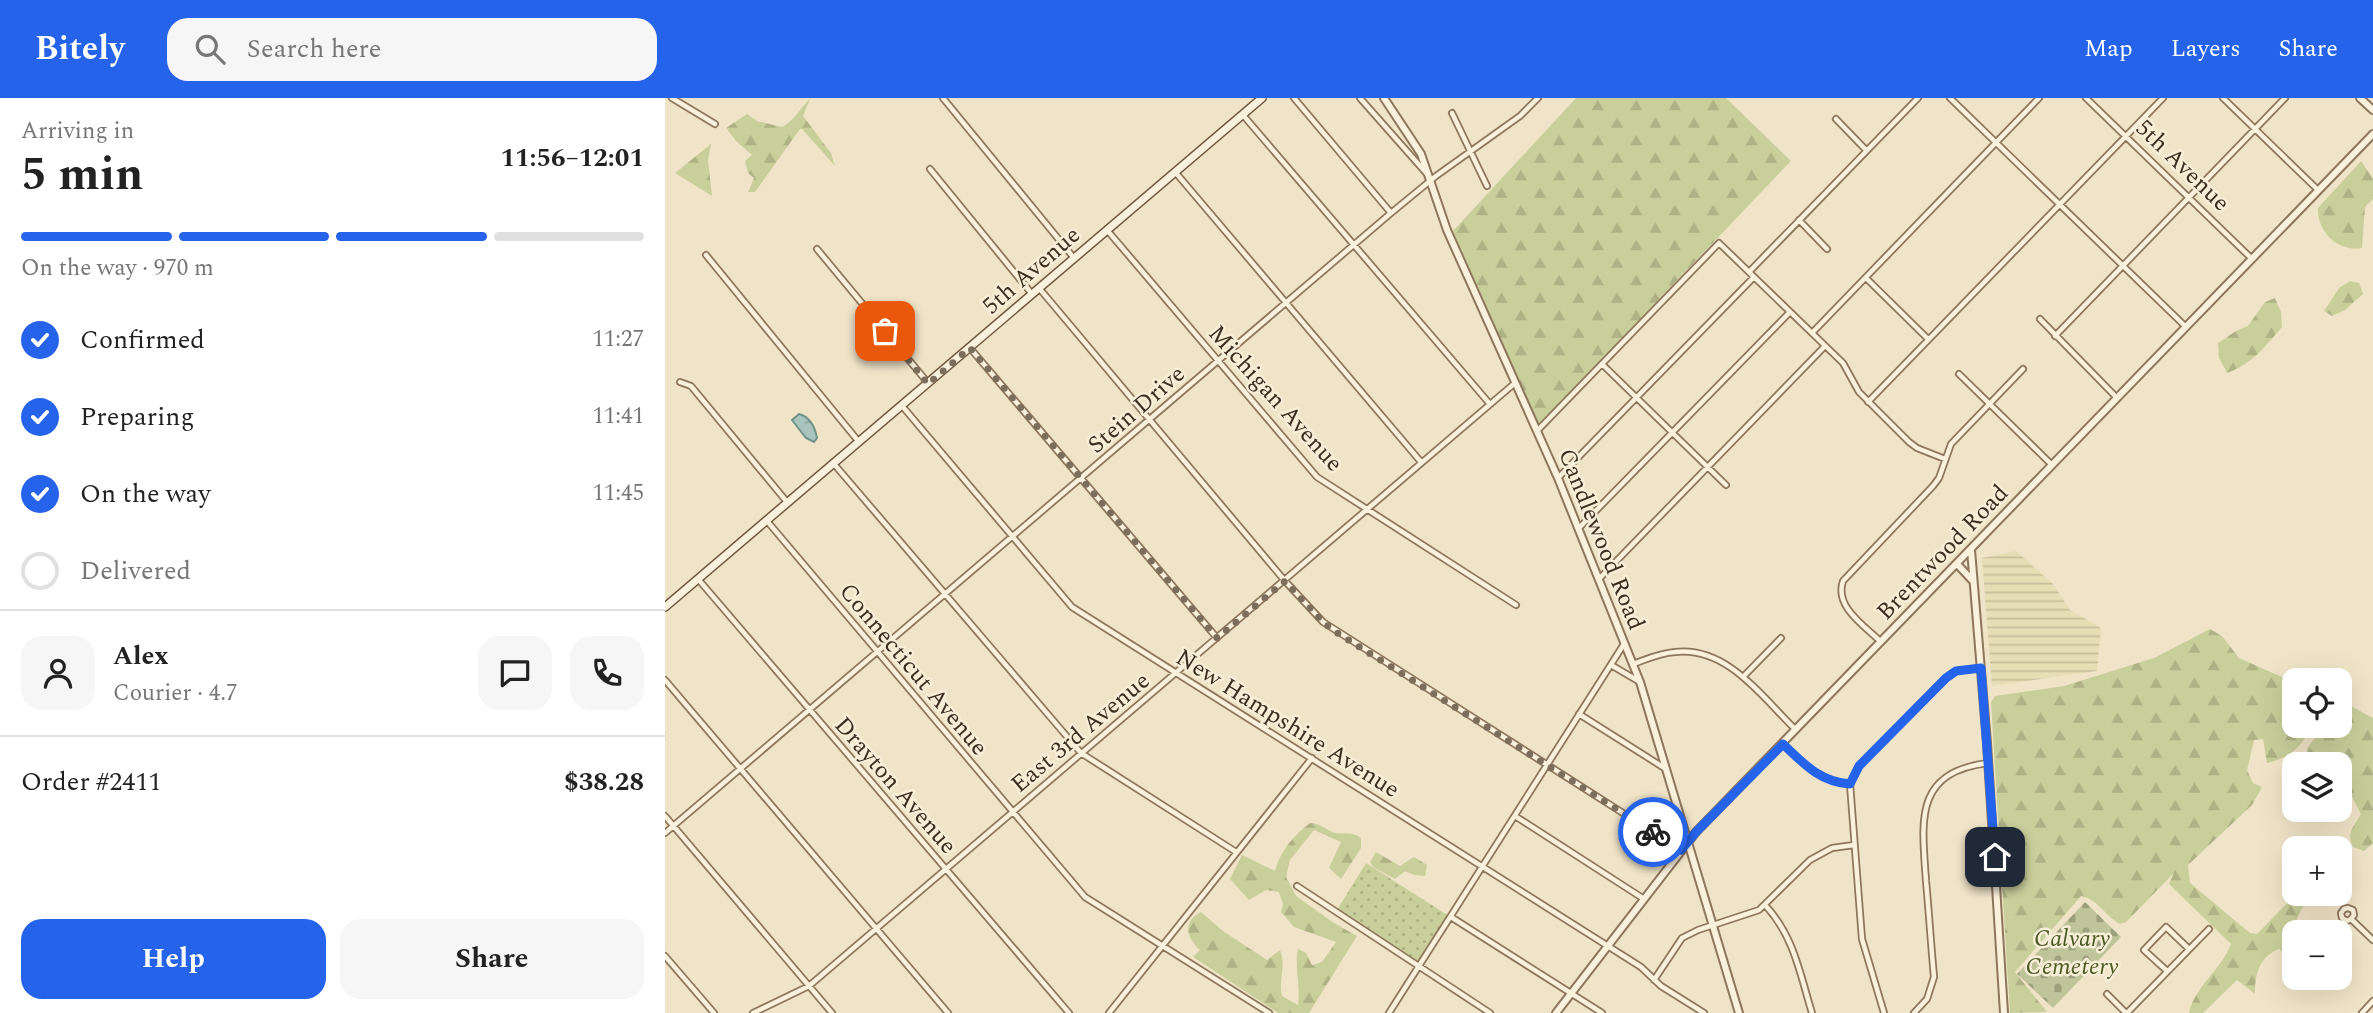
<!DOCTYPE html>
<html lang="en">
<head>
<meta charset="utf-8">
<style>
	:root { --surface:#fff; --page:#f6f6f6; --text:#222; --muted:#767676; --line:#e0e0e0; --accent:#2563eb }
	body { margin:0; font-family:Spectral,serif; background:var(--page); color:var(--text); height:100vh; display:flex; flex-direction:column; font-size:26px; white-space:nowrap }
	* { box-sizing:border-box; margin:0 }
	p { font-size:23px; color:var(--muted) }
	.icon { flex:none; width:38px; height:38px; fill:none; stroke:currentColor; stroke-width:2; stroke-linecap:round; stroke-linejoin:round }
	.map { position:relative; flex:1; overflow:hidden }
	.details { display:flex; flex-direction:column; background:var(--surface); width:665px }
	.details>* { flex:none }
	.fabs { position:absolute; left:1617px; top:570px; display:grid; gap:14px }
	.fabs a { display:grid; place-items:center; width:70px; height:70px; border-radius:14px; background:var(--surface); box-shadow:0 7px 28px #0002; font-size:35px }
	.pin { position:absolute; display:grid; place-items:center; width:60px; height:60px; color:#fff; margin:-30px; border-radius:14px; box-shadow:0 4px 10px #0006 }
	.courier { position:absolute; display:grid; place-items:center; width:70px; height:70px; margin:-35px; border:5px solid #2563eb; border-radius:50%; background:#fff; color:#222; box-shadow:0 2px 9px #0007 }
	.summary em { font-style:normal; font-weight:700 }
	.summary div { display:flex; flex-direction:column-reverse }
	.summary { display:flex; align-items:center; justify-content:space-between; height:119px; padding:0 21px }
	h1 { font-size:46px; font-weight:700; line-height:52px }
	.bar { display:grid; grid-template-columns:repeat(4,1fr); gap:10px 7px; align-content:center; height:84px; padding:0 21px }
	.bar i { height:9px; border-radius:5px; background:var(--line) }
	.bar .current { background:var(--accent) }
	.bar p { grid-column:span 4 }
	.line { display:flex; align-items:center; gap:18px; padding:0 21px; border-top:2px solid var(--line) }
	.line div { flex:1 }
	.round { display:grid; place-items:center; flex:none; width:74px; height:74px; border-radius:21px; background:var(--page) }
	ol { padding:0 21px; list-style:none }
	li { display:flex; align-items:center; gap:21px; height:77px }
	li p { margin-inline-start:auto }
	li .icon { padding:7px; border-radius:50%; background:var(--accent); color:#fff; stroke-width:4 }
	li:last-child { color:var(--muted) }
	li i { width:38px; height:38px; border:4px solid var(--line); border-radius:50% }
	.action { display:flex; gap:14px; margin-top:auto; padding:14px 21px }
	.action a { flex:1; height:80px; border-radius:21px; background:var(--accent); color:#fff; font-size:28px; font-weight:700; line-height:80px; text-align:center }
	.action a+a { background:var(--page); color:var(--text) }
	header { display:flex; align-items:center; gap:42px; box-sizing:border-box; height:98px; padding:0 35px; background:var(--accent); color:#fff }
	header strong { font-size:33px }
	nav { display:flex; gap:38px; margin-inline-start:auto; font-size:24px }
	.search { width:490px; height:63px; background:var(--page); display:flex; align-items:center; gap:18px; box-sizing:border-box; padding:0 24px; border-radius:21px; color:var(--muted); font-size:26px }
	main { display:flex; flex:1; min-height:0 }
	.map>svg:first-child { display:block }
	.farmland { fill:url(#farmland-rules) }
	.forest { fill:url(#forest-firs) }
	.cemetery { fill:url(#cemetery-stones) }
	.park { fill:url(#park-dots) }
	.water { fill:url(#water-ripples); stroke:#6f938a; stroke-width:2 }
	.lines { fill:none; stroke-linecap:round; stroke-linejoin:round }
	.minor-casing { stroke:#8d765c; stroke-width:8 }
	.tertiary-casing { stroke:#8d765c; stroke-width:10 }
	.secondary-casing { stroke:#6f573f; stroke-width:10 }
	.minor { stroke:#faf1dc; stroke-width:4.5 }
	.tertiary { stroke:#faf1dc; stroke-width:6 }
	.secondary { stroke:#faf1dc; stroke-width:7 }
	.done { stroke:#7c6e5b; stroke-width:7; stroke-dasharray:0 12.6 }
	.route { stroke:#2563eb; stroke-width:9 }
	.labels { text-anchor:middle; stroke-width:5; stroke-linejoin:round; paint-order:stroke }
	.street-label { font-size:24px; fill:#3d2e20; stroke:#f7eed8 }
	.park-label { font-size:24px; font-style:italic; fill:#4d5a26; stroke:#f7eed8 }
</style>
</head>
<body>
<header>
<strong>Bitely</strong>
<div class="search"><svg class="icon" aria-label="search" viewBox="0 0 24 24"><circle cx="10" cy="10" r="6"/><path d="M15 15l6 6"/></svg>Search here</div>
<nav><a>Map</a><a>Layers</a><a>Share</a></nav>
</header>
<main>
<section class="details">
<div class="summary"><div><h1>5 min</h1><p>Arriving in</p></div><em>11:56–12:01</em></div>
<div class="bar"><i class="current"></i><i class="current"></i><i class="current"></i><i></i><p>On the way · 970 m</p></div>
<ol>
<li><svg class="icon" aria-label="check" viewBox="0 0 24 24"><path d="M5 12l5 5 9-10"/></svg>Confirmed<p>11:27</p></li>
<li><svg class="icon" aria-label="check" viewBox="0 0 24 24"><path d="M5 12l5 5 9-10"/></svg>Preparing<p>11:41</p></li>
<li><svg class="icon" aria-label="check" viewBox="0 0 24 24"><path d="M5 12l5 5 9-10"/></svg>On the way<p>11:45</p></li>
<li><i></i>Delivered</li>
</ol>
<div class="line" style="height:126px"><a class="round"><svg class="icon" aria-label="person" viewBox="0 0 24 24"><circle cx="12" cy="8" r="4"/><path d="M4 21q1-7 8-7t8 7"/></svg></a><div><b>Alex</b><p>Courier · 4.7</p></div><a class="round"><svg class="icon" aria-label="chat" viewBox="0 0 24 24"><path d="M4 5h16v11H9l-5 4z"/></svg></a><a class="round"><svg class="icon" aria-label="phone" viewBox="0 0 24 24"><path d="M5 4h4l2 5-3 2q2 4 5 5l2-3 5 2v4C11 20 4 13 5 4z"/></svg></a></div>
<div class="line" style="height:91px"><div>Order #2411</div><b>$38.28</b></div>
<div class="action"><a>Help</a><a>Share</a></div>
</section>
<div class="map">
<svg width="1708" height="915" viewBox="0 0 1708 915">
	<defs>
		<pattern id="farmland-rules" width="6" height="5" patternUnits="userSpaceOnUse" patternTransform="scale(1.75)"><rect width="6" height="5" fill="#e6deb5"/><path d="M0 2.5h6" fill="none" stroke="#c6bf9b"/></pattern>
		<pattern id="forest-firs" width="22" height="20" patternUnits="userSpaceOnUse" patternTransform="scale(1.75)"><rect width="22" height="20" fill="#c9cf9b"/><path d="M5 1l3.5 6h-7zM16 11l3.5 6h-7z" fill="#aeb285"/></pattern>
		<pattern id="cemetery-stones" width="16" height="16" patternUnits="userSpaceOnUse" patternTransform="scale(1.75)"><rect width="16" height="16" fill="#bfc49a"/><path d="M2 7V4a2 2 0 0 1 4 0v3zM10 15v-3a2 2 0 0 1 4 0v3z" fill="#9ca07d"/></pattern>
		<pattern id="park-dots" width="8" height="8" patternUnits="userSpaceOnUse" patternTransform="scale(1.75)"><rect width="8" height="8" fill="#c9cf9b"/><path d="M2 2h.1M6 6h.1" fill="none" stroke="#aeb285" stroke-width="1.8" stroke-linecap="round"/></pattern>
		<pattern id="water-ripples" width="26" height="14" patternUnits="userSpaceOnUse" patternTransform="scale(1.75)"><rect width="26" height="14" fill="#a9c4bc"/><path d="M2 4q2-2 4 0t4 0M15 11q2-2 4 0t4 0" fill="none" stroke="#8ba098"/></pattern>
	</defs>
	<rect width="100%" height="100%" fill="#f0e4c8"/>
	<path class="farmland" d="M1351 453 1388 486 1405 512 1436 530 1432 573 1327 588 1317 460Z"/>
	<path class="forest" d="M911 0H1061L1126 63 874 327 788 133Z
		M145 1 138 18 166 55 170 68 137 31H135L90 94H83L89 80 83 75 80 63 87 57 71 43 61 30 82 16 92 23 117 29C130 22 134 11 145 1Z
		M46 46 43 62 47 98 10 75Z
		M1696 63 1708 81V101L1700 109 1697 150C1673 154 1652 134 1653 110Z
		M1685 183 1694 185 1698 196 1680 212 1667 218 1659 213 1674 190Z
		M1610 200 1616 214 1617 229C1600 249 1587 266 1562 275L1554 260 1553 245 1571 233 1583 228 1600 204Z
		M1545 531 1557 538 1574 560 1619 580 1629 587V628H1649C1633 650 1629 658 1602 665L1598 641 1589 642 1582 672 1588 685 1597 689 1587 707 1523 767 1525 785 1585 835 1592 836 1631 796H1648C1626 822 1629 832 1629 864L1614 851C1594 859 1590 876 1590 896L1572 882 1538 915H1524C1530 888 1556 872 1566 846L1504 786 1509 775 1461 824 1455 826C1440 818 1433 801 1416 798L1350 874 1382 914 1345 915 1326 604 1330 598 1399 588 1489 560Z
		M1684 607 1708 620V745L1699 753 1688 749C1681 733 1689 729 1696 716L1686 697 1675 688V667H1649L1643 661 1642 650 1660 628H1675V611Z
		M645 725C654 725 659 730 667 734 678 738 686 732 696 740V750L676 781 664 770 676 744 649 732 625 762 621 779 631 798 669 825 692 838 644 915H613L528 859 535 852C521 839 517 824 536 814L558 833 602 862 615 852C622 870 613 879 617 898L633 907C636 888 629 871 633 851L641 855 647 867 657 864 671 844 629 829 616 814 618 806 614 794 601 792 584 802 565 781 577 757 610 773C615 753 629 737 645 725Z
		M711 754 735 768 749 759 762 767 760 778 749 777 740 773 730 781 708 769 705 764Z"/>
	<path class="cemetery" d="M1420 804 1456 839 1388 910 1352 876Z"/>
	<path class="park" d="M701 765 784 818 756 863 750 866 672 812Z"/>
	<path class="water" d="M134 316C145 319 150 329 152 340L149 344 141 340 127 322Z"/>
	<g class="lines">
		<g class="minor-casing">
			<path id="minor" d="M7 0 50 26
				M278 0 409 160
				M629 0 726 115
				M695 0 763 77
				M1285 0 1521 229
				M1421 0 1587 161
				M1558 0 1653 92
				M787 15 822 88
				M578 17 824 305
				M1171 21 1201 52
				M265 71 367 196
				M511 75 756 364
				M1134 122 1162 151
				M442 132 652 379 851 507
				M152 151 263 285
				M41 157 194 344
				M1084 174 1253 0
				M1201 180 1263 241
				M374 190 620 483 658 524 1016 752
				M1375 221 1452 300
				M1147 235 1374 0
				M1390 238 1620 0
				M305 250 552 540
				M937 266 1061 387
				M1294 276 1387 367
				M15 284 26 288 122 404
				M1203 304 1498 0
				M238 309 407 509 976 869 996 888 1039 915
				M872 333 1054 145 1178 265 1194 294 1244 344 1252 350 1280 361
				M169 366 416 655 571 754
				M893 380 1089 179
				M102 423 420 799 604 915
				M913 431 1125 214
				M33 481 404 915
				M934 481 1160 248
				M1216 544C1200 528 1169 509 1178 483L1268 388 1274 380 1286 346 1358 271
				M968 566C982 561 995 555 1010 554 1062 548 1097 599 1130 631
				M946 567 975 584
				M1078 579 1116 540
				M0 582 283 915
				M914 616 1001 671
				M1118 646C1139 666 1155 684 1185 686
				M0 718 167 915
				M850 718 979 801
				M0 735 726 115 771 78 855 18 873 0
				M632 788 825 915
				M1100 807C1129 838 1135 876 1147 915
				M786 819 937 915
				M1686 821 1689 817 1688 812 1683 810 1679 811 1676 815 1677 820 1682 823 1686 821 1708 842
				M0 858 49 915
				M1502 873 1479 852 1501 829 1524 851
				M989 882 1017 840 1033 832 1094 812 1145 762 1167 750 1189 747
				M1442 896 1461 915
				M88 915 144 888 850 285
				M444 915 647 660
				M724 915 959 546
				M1219 915 1197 841 1185 686 1194 668 1281 580 1291 573 1316 570
				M1249 915 1262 901 1269 879C1266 847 1264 815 1261 783 1257 724 1248 674 1323 665
				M1462 915 1544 831
				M1697 915 1708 903"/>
		</g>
		<g class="tertiary-casing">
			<path id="tertiary" d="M719 0 756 56 782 132 893 380 975 584 1074 915
				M1695 0 1708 12
				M1306 452 1322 645 1339 915
				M1292 466 1308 483
				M891 915 1031 734 1708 36"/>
		</g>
		<g class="secondary-casing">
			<path id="secondary" d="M0 509 597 0"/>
		</g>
		<use href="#minor" class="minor"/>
		<use href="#tertiary" class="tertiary"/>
		<use href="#secondary" class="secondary"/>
	</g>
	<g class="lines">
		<path class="done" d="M220 233 263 286 305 250 552 540 620 483 658 524 671 534 988 734"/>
		<path class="route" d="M988 734 1016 752 1031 734 1118 646C1139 666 1155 684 1185 686L1194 668 1281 580 1291 573 1316 570 1330 759"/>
	</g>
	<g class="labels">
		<g class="street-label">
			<text transform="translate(1518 67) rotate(44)" y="8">5th Avenue</text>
			<text transform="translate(366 172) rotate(-41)" y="8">5th Avenue</text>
			<text transform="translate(611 300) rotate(48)" y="8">Michigan Avenue</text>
			<text transform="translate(471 311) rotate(-41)" y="8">Stein Drive</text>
			<text transform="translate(937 441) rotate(68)" y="8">Candlewood Road</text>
			<text transform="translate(1277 454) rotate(-46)" y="8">Brentwood Road</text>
			<text transform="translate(249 571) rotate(50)" y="8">Connecticut Avenue</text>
			<text transform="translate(623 625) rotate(32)" y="8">New Hampshire Avenue</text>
			<text transform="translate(415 634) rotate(-40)" y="8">East 3rd Avenue</text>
			<text transform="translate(231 687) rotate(49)" y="8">Drayton Avenue</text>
		</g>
		<g class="park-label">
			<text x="1407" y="848">Calvary<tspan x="1407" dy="28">Cemetery</tspan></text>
		</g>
	</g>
</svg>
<div class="fabs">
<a><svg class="icon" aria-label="locate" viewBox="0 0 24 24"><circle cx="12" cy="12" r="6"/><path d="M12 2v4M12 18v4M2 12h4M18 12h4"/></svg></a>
<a><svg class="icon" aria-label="layers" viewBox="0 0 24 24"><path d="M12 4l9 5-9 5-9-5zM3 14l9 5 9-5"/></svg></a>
<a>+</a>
<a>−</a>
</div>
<div class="pin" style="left:220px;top:233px;background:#ea580c"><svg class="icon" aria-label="bag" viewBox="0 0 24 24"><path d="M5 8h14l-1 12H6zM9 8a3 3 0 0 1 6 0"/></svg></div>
<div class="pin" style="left:1330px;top:759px;background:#1f2937"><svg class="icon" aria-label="home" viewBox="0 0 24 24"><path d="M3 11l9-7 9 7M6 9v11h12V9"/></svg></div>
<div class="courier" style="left:988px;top:734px"><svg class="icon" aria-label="bike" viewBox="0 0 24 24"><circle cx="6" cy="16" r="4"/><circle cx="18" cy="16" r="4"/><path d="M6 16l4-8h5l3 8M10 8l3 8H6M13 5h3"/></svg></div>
</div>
</main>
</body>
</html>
